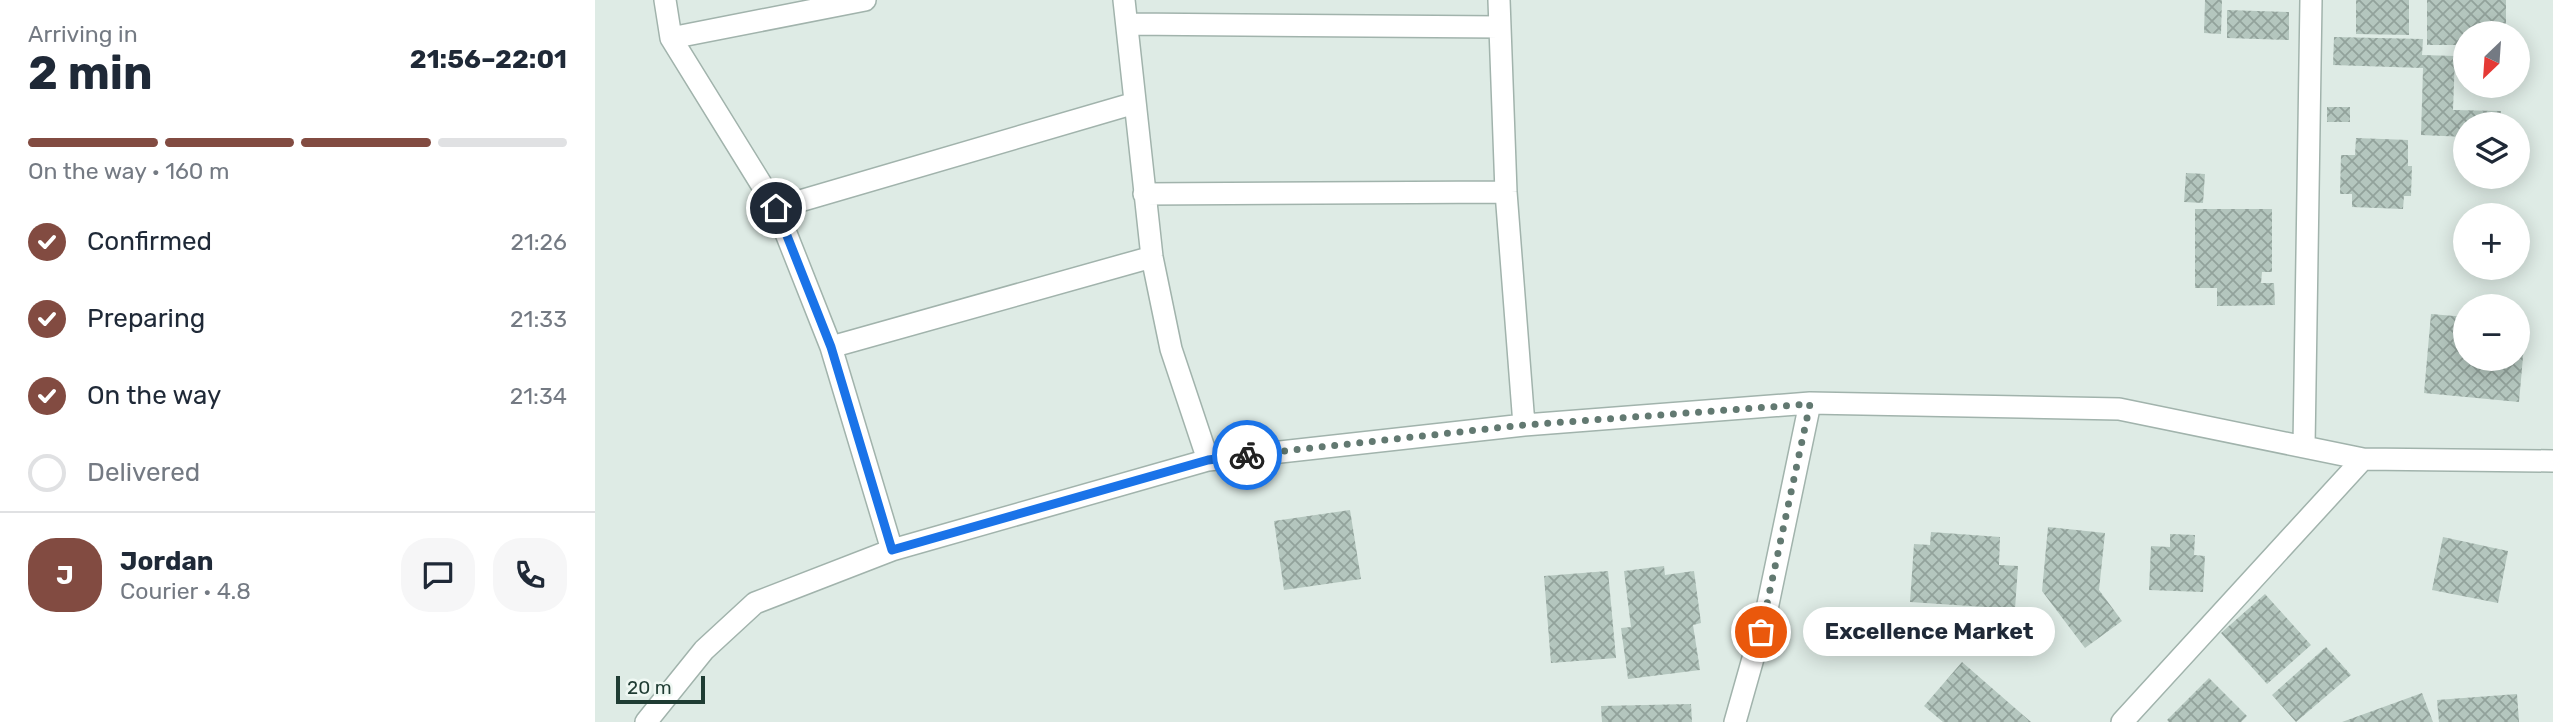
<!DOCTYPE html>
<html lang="en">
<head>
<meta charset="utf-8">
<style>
	:root { --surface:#fff; --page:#f6f6f7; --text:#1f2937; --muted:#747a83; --line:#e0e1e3; --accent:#824b41 }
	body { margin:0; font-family:Rubik,sans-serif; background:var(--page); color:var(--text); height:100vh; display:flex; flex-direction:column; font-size:26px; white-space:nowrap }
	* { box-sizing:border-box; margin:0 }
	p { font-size:23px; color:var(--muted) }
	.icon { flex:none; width:38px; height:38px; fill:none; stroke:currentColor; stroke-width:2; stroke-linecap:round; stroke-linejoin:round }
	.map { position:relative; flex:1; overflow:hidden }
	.sheet { display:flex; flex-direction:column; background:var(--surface); width:595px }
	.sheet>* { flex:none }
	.needle { width:46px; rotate:205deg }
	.tools { position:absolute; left:1858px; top:21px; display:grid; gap:14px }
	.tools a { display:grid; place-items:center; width:77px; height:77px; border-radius:50%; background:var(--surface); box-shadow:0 4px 18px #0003; font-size:35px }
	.scale { position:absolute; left:21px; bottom:18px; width:89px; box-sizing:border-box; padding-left:7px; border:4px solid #1f3c33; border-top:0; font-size:19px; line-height:24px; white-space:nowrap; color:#1f3c33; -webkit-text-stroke:5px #eff8f3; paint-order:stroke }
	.pin { position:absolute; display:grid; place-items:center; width:60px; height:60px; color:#fff; margin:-30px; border:4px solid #fff; border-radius:50%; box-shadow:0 2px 7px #0007 }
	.courier { position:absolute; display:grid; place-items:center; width:70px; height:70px; margin:-35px; border:5px solid #1a73e8; border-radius:50%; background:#fff; color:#222; box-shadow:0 2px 9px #0007 }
	.bubble { position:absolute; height:49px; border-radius:24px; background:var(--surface); box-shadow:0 4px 18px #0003; font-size:23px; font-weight:700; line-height:49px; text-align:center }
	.summary em { font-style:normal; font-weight:700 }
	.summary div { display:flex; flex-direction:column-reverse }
	.summary { display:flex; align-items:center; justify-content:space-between; height:119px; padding:0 28px }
	h1 { font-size:46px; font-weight:700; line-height:52px }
	.bar { display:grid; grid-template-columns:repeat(4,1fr); gap:10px 7px; align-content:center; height:84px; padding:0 28px }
	.bar i { height:9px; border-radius:5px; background:var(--line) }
	.bar .active { background:var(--accent) }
	.bar p { grid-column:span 4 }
	.line { display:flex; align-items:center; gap:18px; padding:0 28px; border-top:2px solid var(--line) }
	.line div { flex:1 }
	.round { display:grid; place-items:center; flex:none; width:74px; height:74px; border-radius:28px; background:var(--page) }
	ol { padding:0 28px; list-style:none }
	li { display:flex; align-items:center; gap:21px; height:77px }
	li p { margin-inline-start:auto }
	li .icon { padding:7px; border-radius:50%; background:var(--accent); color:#fff; stroke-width:4 }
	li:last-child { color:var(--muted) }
	li i { width:38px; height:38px; border:4px solid var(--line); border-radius:50% }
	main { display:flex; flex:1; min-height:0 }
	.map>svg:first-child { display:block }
	.building { fill:url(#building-cross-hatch) }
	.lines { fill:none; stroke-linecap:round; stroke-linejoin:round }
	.minor-casing { stroke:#a1b3ac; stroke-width:24 }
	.minor { stroke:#fff; stroke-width:21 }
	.done { stroke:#627971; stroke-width:7; stroke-dasharray:0 12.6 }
	.route { stroke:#1a73e8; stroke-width:9 }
</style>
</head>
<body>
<main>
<section class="sheet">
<div class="summary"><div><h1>2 min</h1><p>Arriving in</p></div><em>21:56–22:01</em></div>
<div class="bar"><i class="active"></i><i class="active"></i><i class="active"></i><i></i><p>On the way · 160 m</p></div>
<ol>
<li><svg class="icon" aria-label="check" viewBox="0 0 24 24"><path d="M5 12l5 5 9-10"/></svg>Confirmed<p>21:26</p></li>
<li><svg class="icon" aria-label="check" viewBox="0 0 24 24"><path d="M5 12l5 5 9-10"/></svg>Preparing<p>21:33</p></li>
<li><svg class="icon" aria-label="check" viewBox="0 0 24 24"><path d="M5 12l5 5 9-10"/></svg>On the way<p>21:34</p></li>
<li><i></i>Delivered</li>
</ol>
<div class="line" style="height:126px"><b class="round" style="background:var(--accent);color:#fff">J</b><div><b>Jordan</b><p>Courier · 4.8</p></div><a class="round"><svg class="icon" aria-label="chat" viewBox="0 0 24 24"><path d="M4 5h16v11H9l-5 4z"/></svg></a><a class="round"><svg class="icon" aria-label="phone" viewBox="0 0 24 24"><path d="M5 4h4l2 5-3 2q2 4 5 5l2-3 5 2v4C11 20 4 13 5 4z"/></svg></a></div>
</section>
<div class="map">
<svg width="1958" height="722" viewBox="0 0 1958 722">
	<defs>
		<pattern id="building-cross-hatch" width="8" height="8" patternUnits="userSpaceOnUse" patternTransform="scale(1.75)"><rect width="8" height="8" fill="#b4c6be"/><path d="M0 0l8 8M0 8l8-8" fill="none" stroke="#92a29b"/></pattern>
	</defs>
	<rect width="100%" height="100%" fill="#deebe5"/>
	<path class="building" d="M1610 0H1627L1626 34 1609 33Z
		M1761 0H1814V35L1761 34Z
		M1832 0H1911V33H1871V45H1832Z
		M1632 10 1694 12V40L1632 38Z
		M1739 37 1828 39 1827 55 1860 56 1858 110 1906 111 1905 124H1871V137L1826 135 1828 68 1738 65Z
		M1732 107H1755V122H1732Z
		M1761 138 1813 140V166H1817L1816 196H1809L1808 209 1757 207V194H1745L1746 155H1760Z
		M1591 173 1610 174 1608 203 1589 202Z
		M1600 209H1677V272H1667L1666 283H1679L1680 305 1622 306V288H1600Z
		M1836 314 1871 317V359H1923V322L1931 323 1924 402 1829 393Z
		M755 510 766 579 689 590 679 521Z
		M1453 527 1510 533 1504 590 1527 621 1490 648 1447 591Z
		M1336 532 1405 537 1404 565 1423 566 1420 609 1315 602 1319 544 1335 545Z
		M1575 534 1600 535 1599 555 1610 556 1608 592 1554 590 1556 546 1575 547Z
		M1848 537 1913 551 1903 603 1837 590Z
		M1069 566 1070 575 1099 571 1106 623 1098 625 1105 670 1033 679 1026 628 1036 627 1029 571Z
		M1013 571 1021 658 956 663 949 576Z
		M1670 594 1716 645 1672 684 1626 633Z
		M1731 647 1756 675 1701 722 1677 695Z
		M1367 662 1436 722H1348L1329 706Z
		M1614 678 1652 716 1646 722H1574L1572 720Z
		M1827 693 1838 722H1747Z
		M1922 694 1924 722H1844L1842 700Z
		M1096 704 1097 722H1007L1006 706Z"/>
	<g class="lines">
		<g class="minor-casing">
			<path id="minor" d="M70 0 76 38 181 208 236 347 297 550
				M529 0 557 257 576 349 613 460
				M904 0 911 192 929 425
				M533 24 905 27
				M76 38 270 0
				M549 194 911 192
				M181 208 540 103
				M236 347 557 257
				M1709 446 1716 0
				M51 722 109 650 160 603 297 550 613 460 929 425 1215 403 1524 409 1768 459 1958 461
				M1140 722 1172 609 1215 403
				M1527 722 1768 459"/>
		</g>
		<use href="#minor" class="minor"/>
	</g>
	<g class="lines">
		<path class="done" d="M652 455 929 425 1215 404 1166 632"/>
		<path class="route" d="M181 208 236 347 297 550 613 460 652 455"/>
	</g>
</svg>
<div class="tools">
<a><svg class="needle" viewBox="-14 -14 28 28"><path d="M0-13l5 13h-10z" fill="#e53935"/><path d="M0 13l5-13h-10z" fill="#747a83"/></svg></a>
<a><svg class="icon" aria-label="layers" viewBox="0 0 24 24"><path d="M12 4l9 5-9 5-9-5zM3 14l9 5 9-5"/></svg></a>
<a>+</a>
<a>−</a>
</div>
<div class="scale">20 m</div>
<div class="pin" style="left:1166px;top:632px;background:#ea580c"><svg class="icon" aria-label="bag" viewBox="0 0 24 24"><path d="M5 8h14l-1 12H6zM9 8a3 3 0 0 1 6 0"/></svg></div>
<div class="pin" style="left:181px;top:208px;background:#1f2937"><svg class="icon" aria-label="home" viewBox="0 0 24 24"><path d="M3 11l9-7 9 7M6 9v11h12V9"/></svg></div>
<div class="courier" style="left:652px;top:455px"><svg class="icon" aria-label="bike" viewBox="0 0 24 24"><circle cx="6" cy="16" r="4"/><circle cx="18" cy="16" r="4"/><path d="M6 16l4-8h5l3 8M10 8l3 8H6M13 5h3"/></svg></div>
<div class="bubble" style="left:1208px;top:607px;width:252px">Excellence Market</div>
</div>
</main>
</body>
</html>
